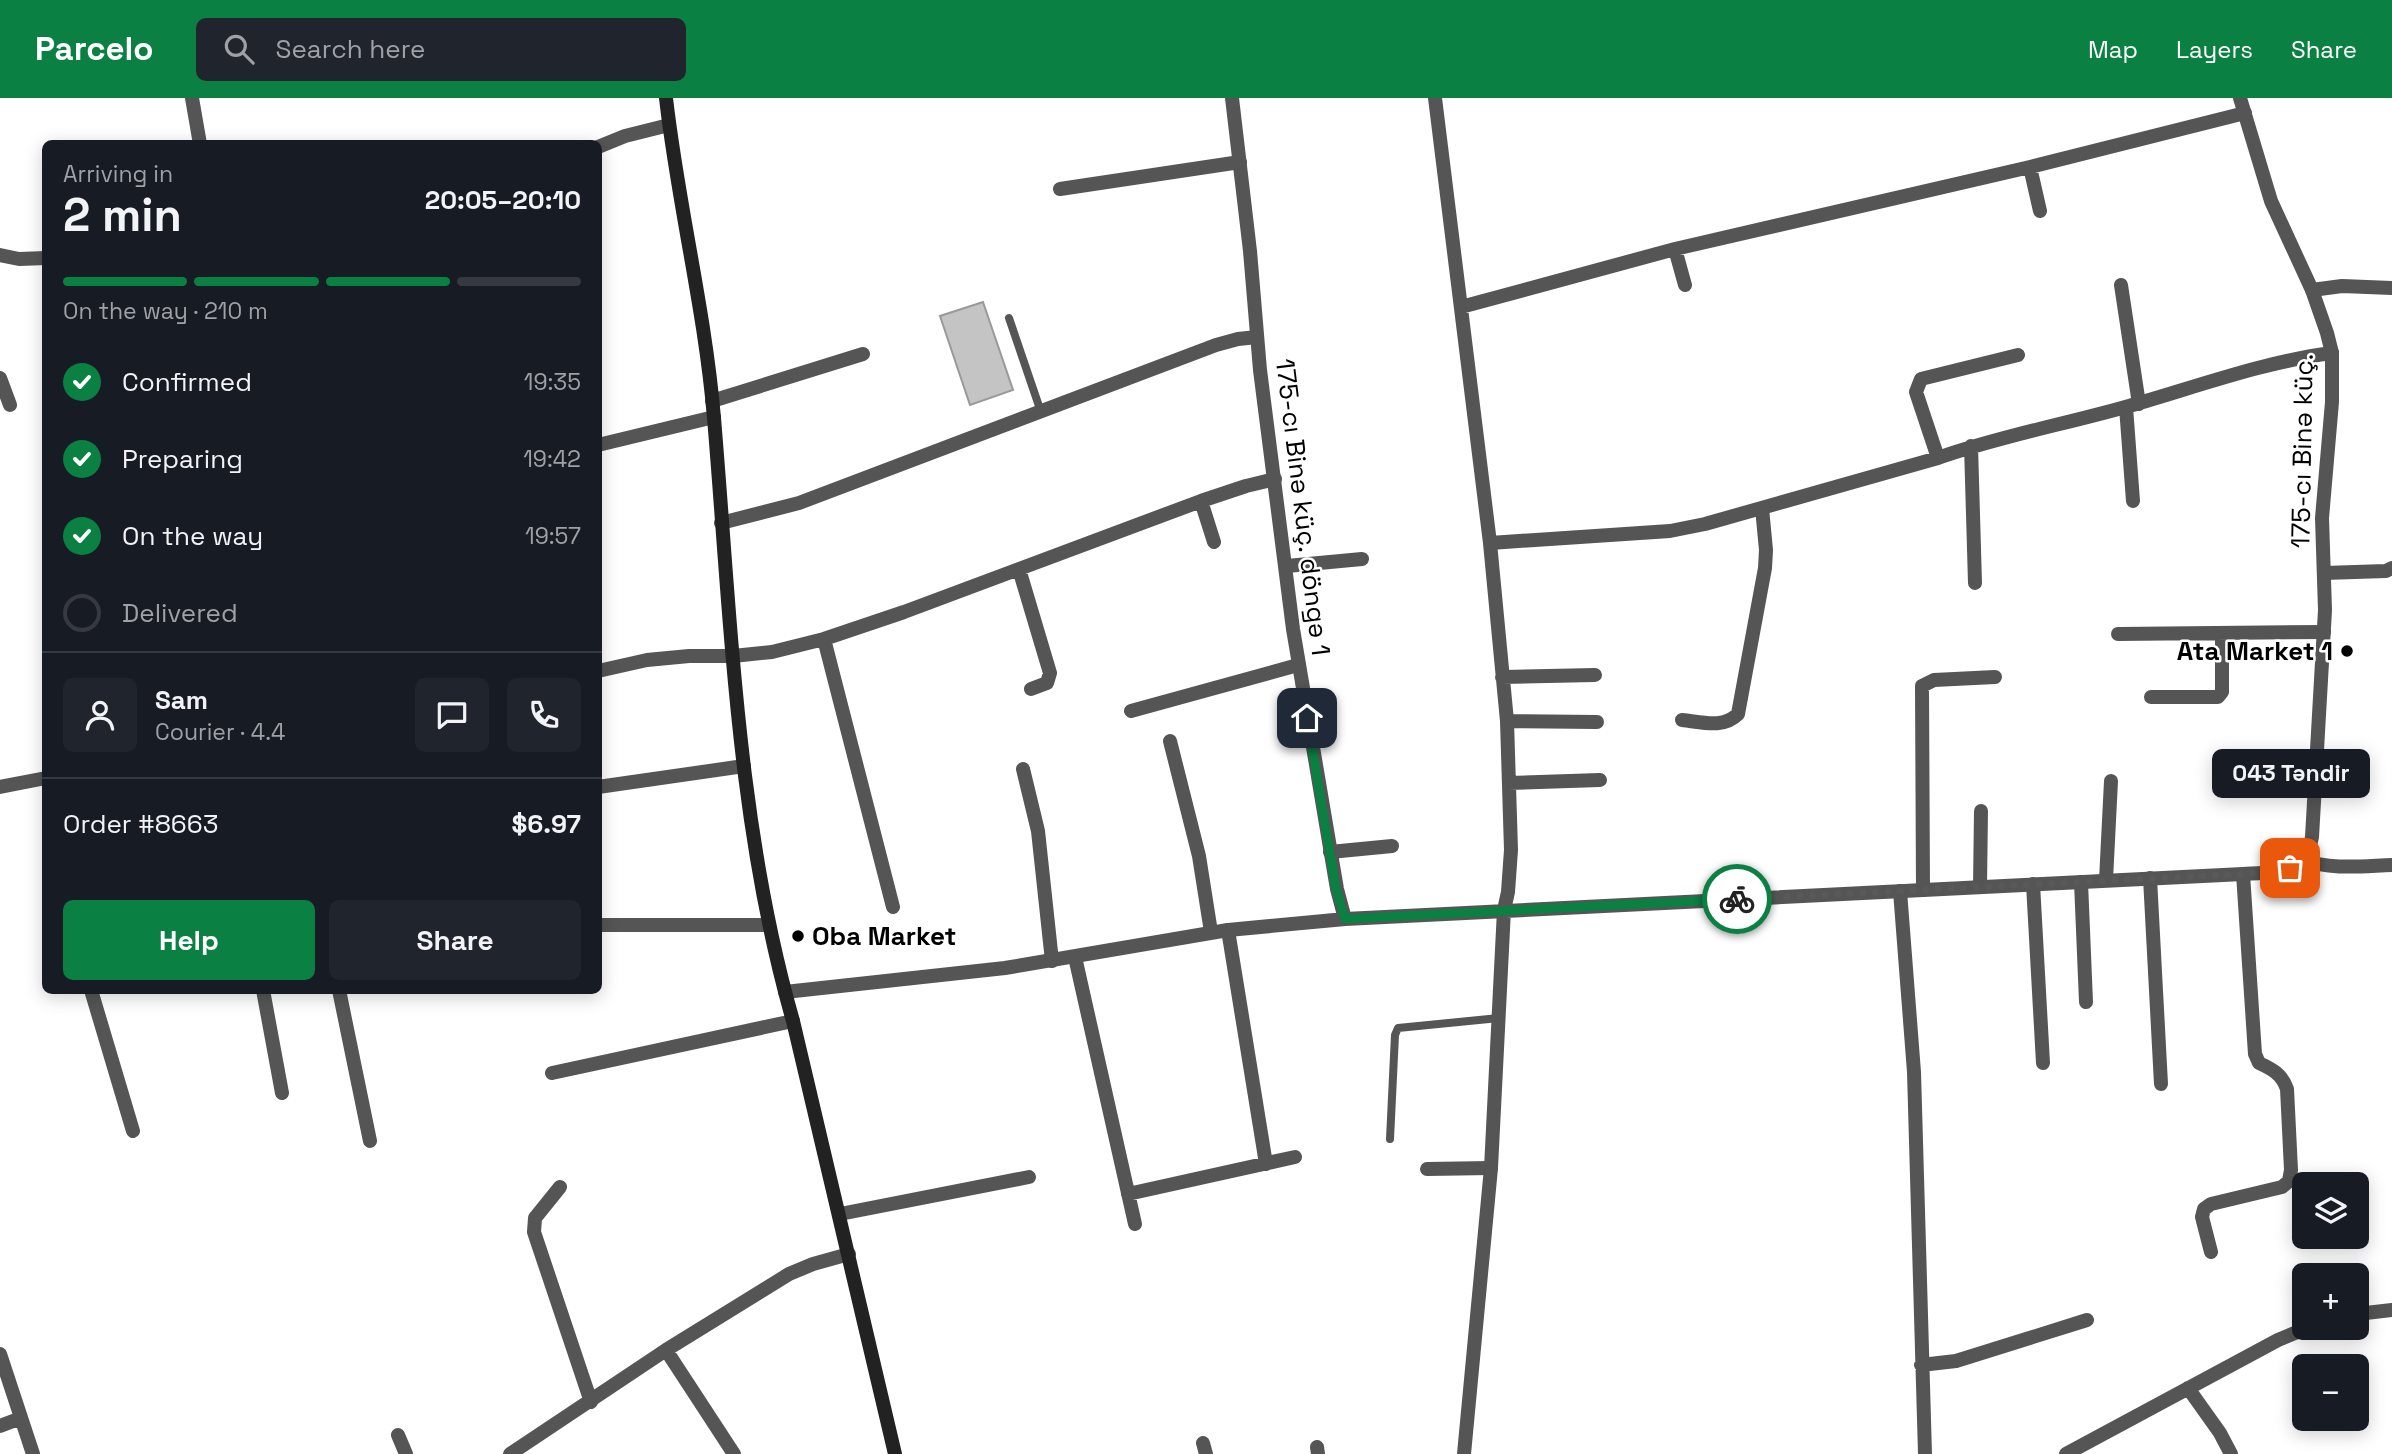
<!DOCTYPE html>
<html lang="en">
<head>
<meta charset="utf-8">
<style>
	:root { --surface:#171b24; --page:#20242c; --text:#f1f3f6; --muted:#9ea1a6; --line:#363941; --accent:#0b8043 }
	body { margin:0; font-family:"Space Grotesk",sans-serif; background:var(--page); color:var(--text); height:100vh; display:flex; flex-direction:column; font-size:26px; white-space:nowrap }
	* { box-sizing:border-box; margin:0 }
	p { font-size:23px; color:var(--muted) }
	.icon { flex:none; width:38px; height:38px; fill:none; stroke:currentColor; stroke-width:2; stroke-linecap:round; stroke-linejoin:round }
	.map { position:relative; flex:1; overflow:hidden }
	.drawer { position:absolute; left:42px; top:42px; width:560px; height:854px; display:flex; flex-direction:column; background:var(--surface); border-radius:10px; box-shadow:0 4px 18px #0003 }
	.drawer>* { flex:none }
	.tools { position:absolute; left:2292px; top:1074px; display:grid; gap:14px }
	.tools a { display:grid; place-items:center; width:77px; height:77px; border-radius:10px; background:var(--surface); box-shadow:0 4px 18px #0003; font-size:35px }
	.pin { position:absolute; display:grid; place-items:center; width:60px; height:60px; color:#fff; margin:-30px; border-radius:14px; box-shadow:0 4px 10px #0006 }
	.courier { position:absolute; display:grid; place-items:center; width:70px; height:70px; margin:-35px; border:5px solid #0b8043; border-radius:50%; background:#fff; color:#222; box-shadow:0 2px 9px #0007 }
	.bubble { position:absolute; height:49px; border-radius:10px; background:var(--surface); box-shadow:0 4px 18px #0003; font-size:23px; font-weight:700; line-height:49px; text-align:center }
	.summary em { font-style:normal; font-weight:700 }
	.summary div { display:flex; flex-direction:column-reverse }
	.summary { display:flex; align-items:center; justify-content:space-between; height:119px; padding:0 21px }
	h1 { font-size:46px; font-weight:700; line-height:52px }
	.bar { display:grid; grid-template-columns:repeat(4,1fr); gap:10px 7px; align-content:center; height:84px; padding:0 21px }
	.bar i { height:9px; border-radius:5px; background:var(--line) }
	.bar .selected { background:var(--accent) }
	.bar p { grid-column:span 4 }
	.line { display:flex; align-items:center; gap:18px; padding:0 21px; border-top:2px solid var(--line) }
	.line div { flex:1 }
	.round { display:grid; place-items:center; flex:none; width:74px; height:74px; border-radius:10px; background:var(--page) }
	ol { padding:0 21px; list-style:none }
	li { display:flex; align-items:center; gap:21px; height:77px }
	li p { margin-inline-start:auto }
	li .icon { padding:7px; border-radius:50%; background:var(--accent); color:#fff; stroke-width:4 }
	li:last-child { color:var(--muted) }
	li i { width:38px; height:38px; border:4px solid var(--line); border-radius:50% }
	.button { display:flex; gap:14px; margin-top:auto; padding:14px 21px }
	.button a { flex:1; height:80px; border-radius:10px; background:var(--accent); color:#fff; font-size:28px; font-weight:700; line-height:80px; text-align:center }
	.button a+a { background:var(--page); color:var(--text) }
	header { display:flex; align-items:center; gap:42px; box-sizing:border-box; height:98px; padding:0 35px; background:var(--accent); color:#fff }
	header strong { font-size:33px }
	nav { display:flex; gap:38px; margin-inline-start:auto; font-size:24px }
	.search { width:490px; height:63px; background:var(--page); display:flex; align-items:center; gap:18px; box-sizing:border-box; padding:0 24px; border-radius:10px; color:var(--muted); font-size:26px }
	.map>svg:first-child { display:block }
	.building { fill:#c4c4c4; stroke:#999; stroke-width:2 }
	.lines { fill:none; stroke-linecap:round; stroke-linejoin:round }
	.service { stroke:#555; stroke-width:8 }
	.minor { stroke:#555; stroke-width:14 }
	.tertiary { stroke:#555; stroke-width:14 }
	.secondary { stroke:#222; stroke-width:14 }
	.done { stroke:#595959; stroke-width:7; stroke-dasharray:0 12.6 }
	.route { stroke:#0b8043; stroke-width:9 }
	.poi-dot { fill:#000; stroke:#fff; stroke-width:2.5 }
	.labels { text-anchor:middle; stroke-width:5; stroke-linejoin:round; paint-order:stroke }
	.street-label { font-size:26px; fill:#000; stroke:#fff }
	.poi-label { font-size:26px; font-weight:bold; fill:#000; stroke:#fff; text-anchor:end }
</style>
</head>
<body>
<header>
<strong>Parcelo</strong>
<div class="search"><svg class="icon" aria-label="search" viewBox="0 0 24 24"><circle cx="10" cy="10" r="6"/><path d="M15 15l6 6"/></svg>Search here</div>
<nav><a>Map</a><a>Layers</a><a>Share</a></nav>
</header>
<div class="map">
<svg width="2392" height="1356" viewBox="0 0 2392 1356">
	<rect width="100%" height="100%" fill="#fff"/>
	<path class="building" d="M983 204 1013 292 970 307 940 218Z"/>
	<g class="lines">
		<path class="service" d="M1009 220 1041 314
			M1390 1041 1395 937 1398 930 1499 920"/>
		<path class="minor" d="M192 0 200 46
			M1435 0 1490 445 1507 623 1511 752 1508 794 1504 812
			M598 49 625 38 669 27
			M2030 69 2040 113
			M1060 91 1240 64
			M1675 151 1685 187
			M0 157 19 161 46 160
			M2121 187 2139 306
			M2312 192 2342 188 2392 190
			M1461 209 1675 151 2030 69 2245 15
			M0 280 10 307
			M712 303 863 256
			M2126 309 2133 403
			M598 347 714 319
			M1971 348 1975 485
			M1938 360 1916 294 1921 281 2018 257
			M1201 403 1214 444
			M721 425 799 405 1216 247 1238 241 1257 239
			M1490 445 1670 433 1705 426 1938 360C2000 338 2066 326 2129 308 2196 289 2263 264 2332 255
			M1287 468 1362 461
			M1019 471 1050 575 1047 585 1031 591
			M2324 475 2386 473 2392 470
			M2118 536 2324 534
			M824 541 893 809
			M598 573 647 562 689 558H733L772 554 824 541 904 514 1201 403 1246 388 1275 381
			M1502 579 1595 577
			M2151 599H2218L2222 594V535
			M1131 613 1298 567
			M1682 622C1702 624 1723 631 1738 616L1765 470 1766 452 1762 410
			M1507 623 1597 624
			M1170 643 1199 758 1211 834
			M1023 671 1038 733 1052 863
			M1509 685 1600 682
			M0 689 46 680
			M598 689 744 668
			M1330 754 1392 748
			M2303 762C2331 772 2362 768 2392 767
			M2150 780 2161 986
			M2106 782 2111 683
			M2081 784 2086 904
			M2033 786 2043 965
			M1980 788 1981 713
			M1923 792 1922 588 1934 582 1995 579
			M1900 793 1914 974 1925 1356
			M598 827H768
			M1228 832 1266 1066
			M1075 859 1135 1126
			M91 892 133 1033
			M263 892 282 995
			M339 892 370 1043
			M552 975 793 923
			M1427 1071 1491 1070
			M560 1089 535 1120 534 1134 591 1304
			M1128 1096 1295 1059
			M840 1116 1029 1079
			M2211 1154 2202 1119 2204 1111 2211 1106 2282 1089 2289 1083 2291 1072 2287 991C2282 976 2272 971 2259 965L2255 956 2243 776
			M2357 1216 2392 1212
			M666 1252 734 1356
			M0 1256 33 1356
			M1921 1267 1956 1263 2087 1222
			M2188 1290 2220 1335 2231 1356
			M0 1328 21 1320
			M398 1337 406 1356
			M1203 1345 1206 1356
			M1317 1349 1318 1356
			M510 1356 666 1252 789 1176 813 1166 849 1156
			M2066 1356 2278 1242 2307 1230"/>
		<path class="tertiary" d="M1232 0 1250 153 1260 272 1293 531 1337 791 1345 821
			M785 894 1005 870 1228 832 1345 821 2243 776C2275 774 2305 776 2312 739L2325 512 2322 420 2332 304V255L2327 235 2312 192 2271 103 2240 0
			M1464 1356 1491 1070 1504 812"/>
		<path class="secondary" d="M666 0C678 107 705 212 714 320 731 522 737 728 793 923L895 1356"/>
	</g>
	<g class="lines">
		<path class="done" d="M1737 801 2243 776 2280 773 2290 770"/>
		<path class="route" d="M1307 620 1336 791 1345 821 1737 801"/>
	</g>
	<g class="poi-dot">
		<circle cx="2347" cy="553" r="7"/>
		<circle cx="798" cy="838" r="7"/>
	</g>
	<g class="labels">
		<g class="street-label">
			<text transform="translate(2302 353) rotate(-89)" y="9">175-cı Binə küç.</text>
			<text transform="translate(1303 409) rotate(83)" y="9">175-cı Binə küç. döngə 1</text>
		</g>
		<g class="poi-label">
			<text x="2333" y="562">Ata Market 1</text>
			<text x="812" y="847" text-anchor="start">Oba Market</text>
		</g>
	</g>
</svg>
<div class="tools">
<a><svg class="icon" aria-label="layers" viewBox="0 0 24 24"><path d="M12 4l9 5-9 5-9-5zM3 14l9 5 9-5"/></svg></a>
<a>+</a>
<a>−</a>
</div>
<div class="pin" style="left:2290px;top:770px;background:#ea580c"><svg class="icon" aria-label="bag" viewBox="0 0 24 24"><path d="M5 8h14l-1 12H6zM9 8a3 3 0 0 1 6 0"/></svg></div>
<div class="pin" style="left:1307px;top:620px;background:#1f2937"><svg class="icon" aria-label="home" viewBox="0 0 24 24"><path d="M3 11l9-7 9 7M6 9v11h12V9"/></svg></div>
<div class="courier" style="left:1737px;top:801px"><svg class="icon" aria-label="bike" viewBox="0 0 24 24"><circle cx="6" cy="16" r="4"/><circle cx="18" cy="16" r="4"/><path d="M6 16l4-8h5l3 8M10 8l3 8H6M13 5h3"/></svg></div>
<div class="bubble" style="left:2212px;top:651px;width:158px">043 Təndir</div>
<section class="drawer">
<div class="summary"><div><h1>2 min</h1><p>Arriving in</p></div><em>20:05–20:10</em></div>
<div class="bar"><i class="selected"></i><i class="selected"></i><i class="selected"></i><i></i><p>On the way · 210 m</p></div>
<ol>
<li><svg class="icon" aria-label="check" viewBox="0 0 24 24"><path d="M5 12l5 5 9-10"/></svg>Confirmed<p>19:35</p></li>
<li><svg class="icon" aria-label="check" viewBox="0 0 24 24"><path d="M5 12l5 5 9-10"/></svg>Preparing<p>19:42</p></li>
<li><svg class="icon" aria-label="check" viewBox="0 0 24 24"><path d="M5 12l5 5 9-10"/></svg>On the way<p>19:57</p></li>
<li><i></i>Delivered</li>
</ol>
<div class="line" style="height:126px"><a class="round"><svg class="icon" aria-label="person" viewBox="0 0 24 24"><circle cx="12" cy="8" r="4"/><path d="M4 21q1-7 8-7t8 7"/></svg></a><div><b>Sam</b><p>Courier · 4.4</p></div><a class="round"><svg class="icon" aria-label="chat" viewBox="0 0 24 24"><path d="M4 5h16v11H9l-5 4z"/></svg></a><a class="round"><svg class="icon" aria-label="phone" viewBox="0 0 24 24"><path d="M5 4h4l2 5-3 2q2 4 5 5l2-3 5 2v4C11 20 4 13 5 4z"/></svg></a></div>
<div class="line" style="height:91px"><div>Order #8663</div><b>$6.97</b></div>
<div class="button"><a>Help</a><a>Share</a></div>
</section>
</div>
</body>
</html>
